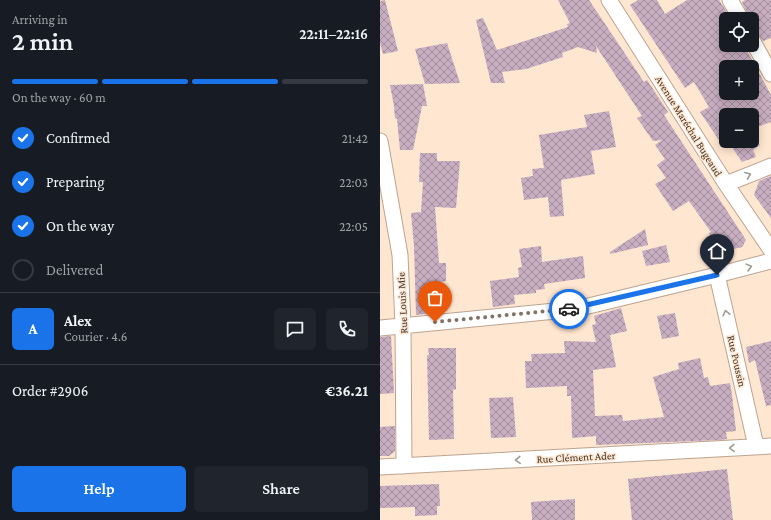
<!DOCTYPE html>
<html lang="en">
<head>
<meta charset="utf-8">
<style>
	:root { --surface:#171b24; --page:#20242c; --text:#f1f3f6; --muted:#9ea1a6; --line:#363941; --accent:#1a73e8 }
	body { margin:0; font-family:"Crimson Pro",serif; background:var(--page); color:var(--text); height:100vh; display:flex; flex-direction:column; font-size:15px; white-space:nowrap }
	* { box-sizing:border-box; margin:0 }
	p { font-size:13px; color:var(--muted) }
	.icon { flex:none; width:22px; height:22px; fill:none; stroke:currentColor; stroke-width:2; stroke-linecap:round; stroke-linejoin:round }
	.map { position:relative; flex:1; overflow:hidden }
	.side { display:flex; flex-direction:column; background:var(--surface); width:380px }
	.side>* { flex:none }
	.fabs { position:absolute; left:339px; top:12px; display:grid; gap:8px }
	.fabs a { display:grid; place-items:center; width:40px; height:40px; border-radius:6px; background:var(--surface); box-shadow:0 2px 10px #0003; font-size:20px }
	.pin { position:absolute; display:grid; place-items:center; width:34px; height:34px; color:#fff; margin:-41px -17px; border-radius:50% 50% 50% 0; rotate:-45deg; box-shadow:0 0 4px #0007 }
	.pin .icon { rotate:45deg }
	.courier { position:absolute; display:grid; place-items:center; width:40px; height:40px; margin:-20px; border:3px solid #1a73e8; border-radius:50%; background:#fff; color:#222; box-shadow:0 1px 5px #0007 }
	.headline em { font-style:normal; font-weight:600 }
	.headline div { display:flex; flex-direction:column-reverse }
	.headline { display:flex; align-items:center; justify-content:space-between; height:68px; padding:0 12px }
	h1 { font-size:26px; font-weight:600; line-height:30px }
	.bar { display:grid; grid-template-columns:repeat(4,1fr); gap:6px 4px; align-content:center; height:48px; padding:0 12px }
	.bar i { height:5px; border-radius:3px; background:var(--line) }
	.bar .selected { background:var(--accent) }
	.bar p { grid-column:span 4 }
	.line { display:flex; align-items:center; gap:10px; padding:0 12px; border-top:1px solid var(--line) }
	.line div { flex:1 }
	.round { display:grid; place-items:center; flex:none; width:42px; height:42px; border-radius:6px; background:var(--page) }
	ol { padding:0 12px; list-style:none }
	li { display:flex; align-items:center; gap:12px; height:44px }
	li p { margin-inline-start:auto }
	li .icon { padding:4px; border-radius:50%; background:var(--accent); color:#fff; stroke-width:4 }
	li:last-child { color:var(--muted) }
	li i { width:22px; height:22px; border:2px solid var(--line); border-radius:50% }
	.primary-button { display:flex; gap:8px; margin-top:auto; padding:8px 12px }
	.primary-button a { flex:1; height:46px; border-radius:6px; background:var(--accent); color:#fff; font-size:16px; font-weight:600; line-height:46px; text-align:center }
	.primary-button a+a { background:var(--page); color:var(--text) }
	main { display:flex; flex:1; min-height:0 }
	.map>svg:first-child { display:block }
	.building { fill:url(#building-cross-hatch); fill-rule:evenodd }
	.lines { fill:none; stroke-linecap:round; stroke-linejoin:round }
	.street-casing { stroke:#bca490; stroke-width:17 }
	.street { stroke:#fff; stroke-width:15 }
	.oneway { stroke:#9e9a95 }
	.done { stroke:#827265; stroke-width:4; stroke-dasharray:0 7.2 }
	.route { stroke:#1a73e8; stroke-width:5 }
	.labels { text-anchor:middle; stroke-width:3; stroke-linejoin:round; paint-order:stroke }
	.street-label { font-size:11px; fill:#3e342b; stroke:#ffe6d0 }
</style>
</head>
<body>
<main>
<section class="side">
<div class="headline"><div><h1>2 min</h1><p>Arriving in</p></div><em>22:11–22:16</em></div>
<div class="bar"><i class="selected"></i><i class="selected"></i><i class="selected"></i><i></i><p>On the way · 60 m</p></div>
<ol>
<li><svg class="icon" aria-label="check" viewBox="0 0 24 24"><path d="M5 12l5 5 9-10"/></svg>Confirmed<p>21:42</p></li>
<li><svg class="icon" aria-label="check" viewBox="0 0 24 24"><path d="M5 12l5 5 9-10"/></svg>Preparing<p>22:03</p></li>
<li><svg class="icon" aria-label="check" viewBox="0 0 24 24"><path d="M5 12l5 5 9-10"/></svg>On the way<p>22:05</p></li>
<li><i></i>Delivered</li>
</ol>
<div class="line" style="height:72px"><b class="round" style="background:var(--accent);color:#fff">A</b><div><b>Alex</b><p>Courier · 4.6</p></div><a class="round"><svg class="icon" aria-label="chat" viewBox="0 0 24 24"><path d="M4 5h16v11H9l-5 4z"/></svg></a><a class="round"><svg class="icon" aria-label="phone" viewBox="0 0 24 24"><path d="M5 4h4l2 5-3 2q2 4 5 5l2-3 5 2v4C11 20 4 13 5 4z"/></svg></a></div>
<div class="line" style="height:52px"><div>Order #2906</div><b>€36.21</b></div>
<div class="primary-button"><a>Help</a><a>Share</a></div>
</section>
<div class="map">
<svg width="391" height="520" viewBox="0 0 391 520">
	<defs>
		<pattern id="building-cross-hatch" width="8" height="8" patternUnits="userSpaceOnUse"><rect width="8" height="8" fill="#c8aec1"/><path d="M0 0l8 8M0 8l8-8" fill="none" stroke="#a48e9d"/></pattern>
	</defs>
	<rect width="100%" height="100%" fill="#ffe6d0"/>
	<path class="building" d="M5 0 18 51 3 54 0 43V1Z
		M178 0H209L264 82 267 80 288 112 284 115 366 240 362 247 341 252 329 233 331 232 309 201 293 211 275 184 286 178 277 165 285 159 275 145 282 140 273 141 257 118 262 116 216 46 217 53 198 47 182 53 183 57 146 69 122 72 125 83H111L96 20 103 18 117 50 188 27 187 24 190 23Z
		M258 0H277L285 14 307 0H339L351 19H346V45H364L391 95V122L372 129V115H346V141H372V134L380 145 373 150 376 157 362 162 349 143 343 146 320 112 329 107 314 82 305 88 250 5ZM346 67H372V93H346Z
		M365 0H391V38L383 41 377 33 372 31V19H370L362 2Z
		M67 43 80 83 45 84 35 49Z
		M43 84 47 106H42L33 150H20L17 119 15 118 14 106 10 85Z
		M229 111 236 147 211 151 215 174 181 180 184 216 170 217 168 197 144 200 141 178 153 176 152 169 164 168 159 135 207 127 204 115Z
		M40 153H57V161H80L76 208 55 207 59 263H66V281L60 282V312L36 315 34 246 31 213 41 212 43 182H39Z
		M391 176V218L374 195 379 181Z
		M265 229 268 245 230 254V252Z
		M286 245 290 262 266 266 262 251Z
		M161 246 162 262 203 256 205 278 164 284 165 289 156 290V293L134 295 135 304 113 307 110 281 139 277 138 268 142 267 139 249Z
		M241 308 247 331 230 335 236 367 213 370 215 416 242 415 243 421 284 417 273 377 299 369 298 363 320 358 324 378 328 377 330 386 350 383 352 395 356 431 346 432 347 439 340 440 216 445V436L192 438 191 396H187V386L146 388 145 361H152L151 354 185 353 184 341 216 342 212 325 216 324 214 316Z
		M295 313 299 336 282 339 277 316Z
		M11 336 14 393 0 394V337Z
		M391 341V405L386 406 375 360 369 363 366 347Z
		M48 348H76V389L73 390 74 439 49 440 47 355H49Z
		M133 397 136 437 111 438 109 398Z
		M15 426V451L9 456H0V427Z
		M347 469 353 520H252L248 479Z
		M59 484 60 506H57V515L35 516V507L0 508V486Z
		M195 499V520H152L151 502Z"/>
	<g class="lines">
		<g class="street-casing">
			<path id="street" d="M229 0 346 184 391 250
				M350 0 361 19
				M372 40 391 74
				M0 141 20 255 23 326 24 466
				M346 184 391 166
				M337 275 376 446
				M0 328 196 309 337 275 391 261
				M0 467 391 446"/>
		</g>
		<use href="#street" class="street"/>
	</g>
	<defs><path id="oneway-chevron" d="M-2-3.5L2.5 0L-2 3.5" fill="none" stroke-width="1.6" stroke-linecap="round" stroke-linejoin="round"/></defs>
	<g class="oneway">
		<use href="#oneway-chevron" transform="translate(368 175) rotate(-22)"/>
		<use href="#oneway-chevron" transform="translate(369 267) rotate(-15)"/>
		<use href="#oneway-chevron" transform="translate(346 313) rotate(-103)"/>
		<use href="#oneway-chevron" transform="translate(352 448) rotate(177)"/>
		<use href="#oneway-chevron" transform="translate(138 460) rotate(177)"/>
	</g>
	<g class="lines">
		<path class="done" d="M55 322 189 309"/>
		<path class="route" d="M189 309 337 275"/>
	</g>
	<g class="labels">
		<g class="street-label">
			<text transform="translate(309 126) rotate(58)" y="4">Avenue Maréchal Bugeaud</text>
			<text transform="translate(22 303) rotate(-93)" y="4">Rue Louis Mie</text>
			<text transform="translate(357 361) rotate(77)" y="4">Rue Poussin</text>
			<text transform="translate(196 457) rotate(-3)" y="4">Rue Clément Ader</text>
		</g>
	</g>
</svg>
<div class="fabs">
<a><svg class="icon" aria-label="locate" viewBox="0 0 24 24"><circle cx="12" cy="12" r="6"/><path d="M12 2v4M12 18v4M2 12h4M18 12h4"/></svg></a>
<a>+</a>
<a>−</a>
</div>
<div class="pin" style="left:55px;top:322px;background:#ea580c"><svg class="icon" aria-label="bag" viewBox="0 0 24 24"><path d="M5 8h14l-1 12H6zM9 8a3 3 0 0 1 6 0"/></svg></div>
<div class="pin" style="left:337px;top:275px;background:#1f2937"><svg class="icon" aria-label="home" viewBox="0 0 24 24"><path d="M3 11l9-7 9 7M6 9v11h12V9"/></svg></div>
<div class="courier" style="left:189px;top:309px"><svg class="icon" aria-label="car" viewBox="0 0 24 24"><path d="M5 17H2v-5l4-1 3-4h7l3 4 3 1v5h-3M9 17h6M6 11h13"/><circle cx="7" cy="17" r="2"/><circle cx="17" cy="17" r="2"/></svg></div>
</div>
</main>
</body>
</html>
